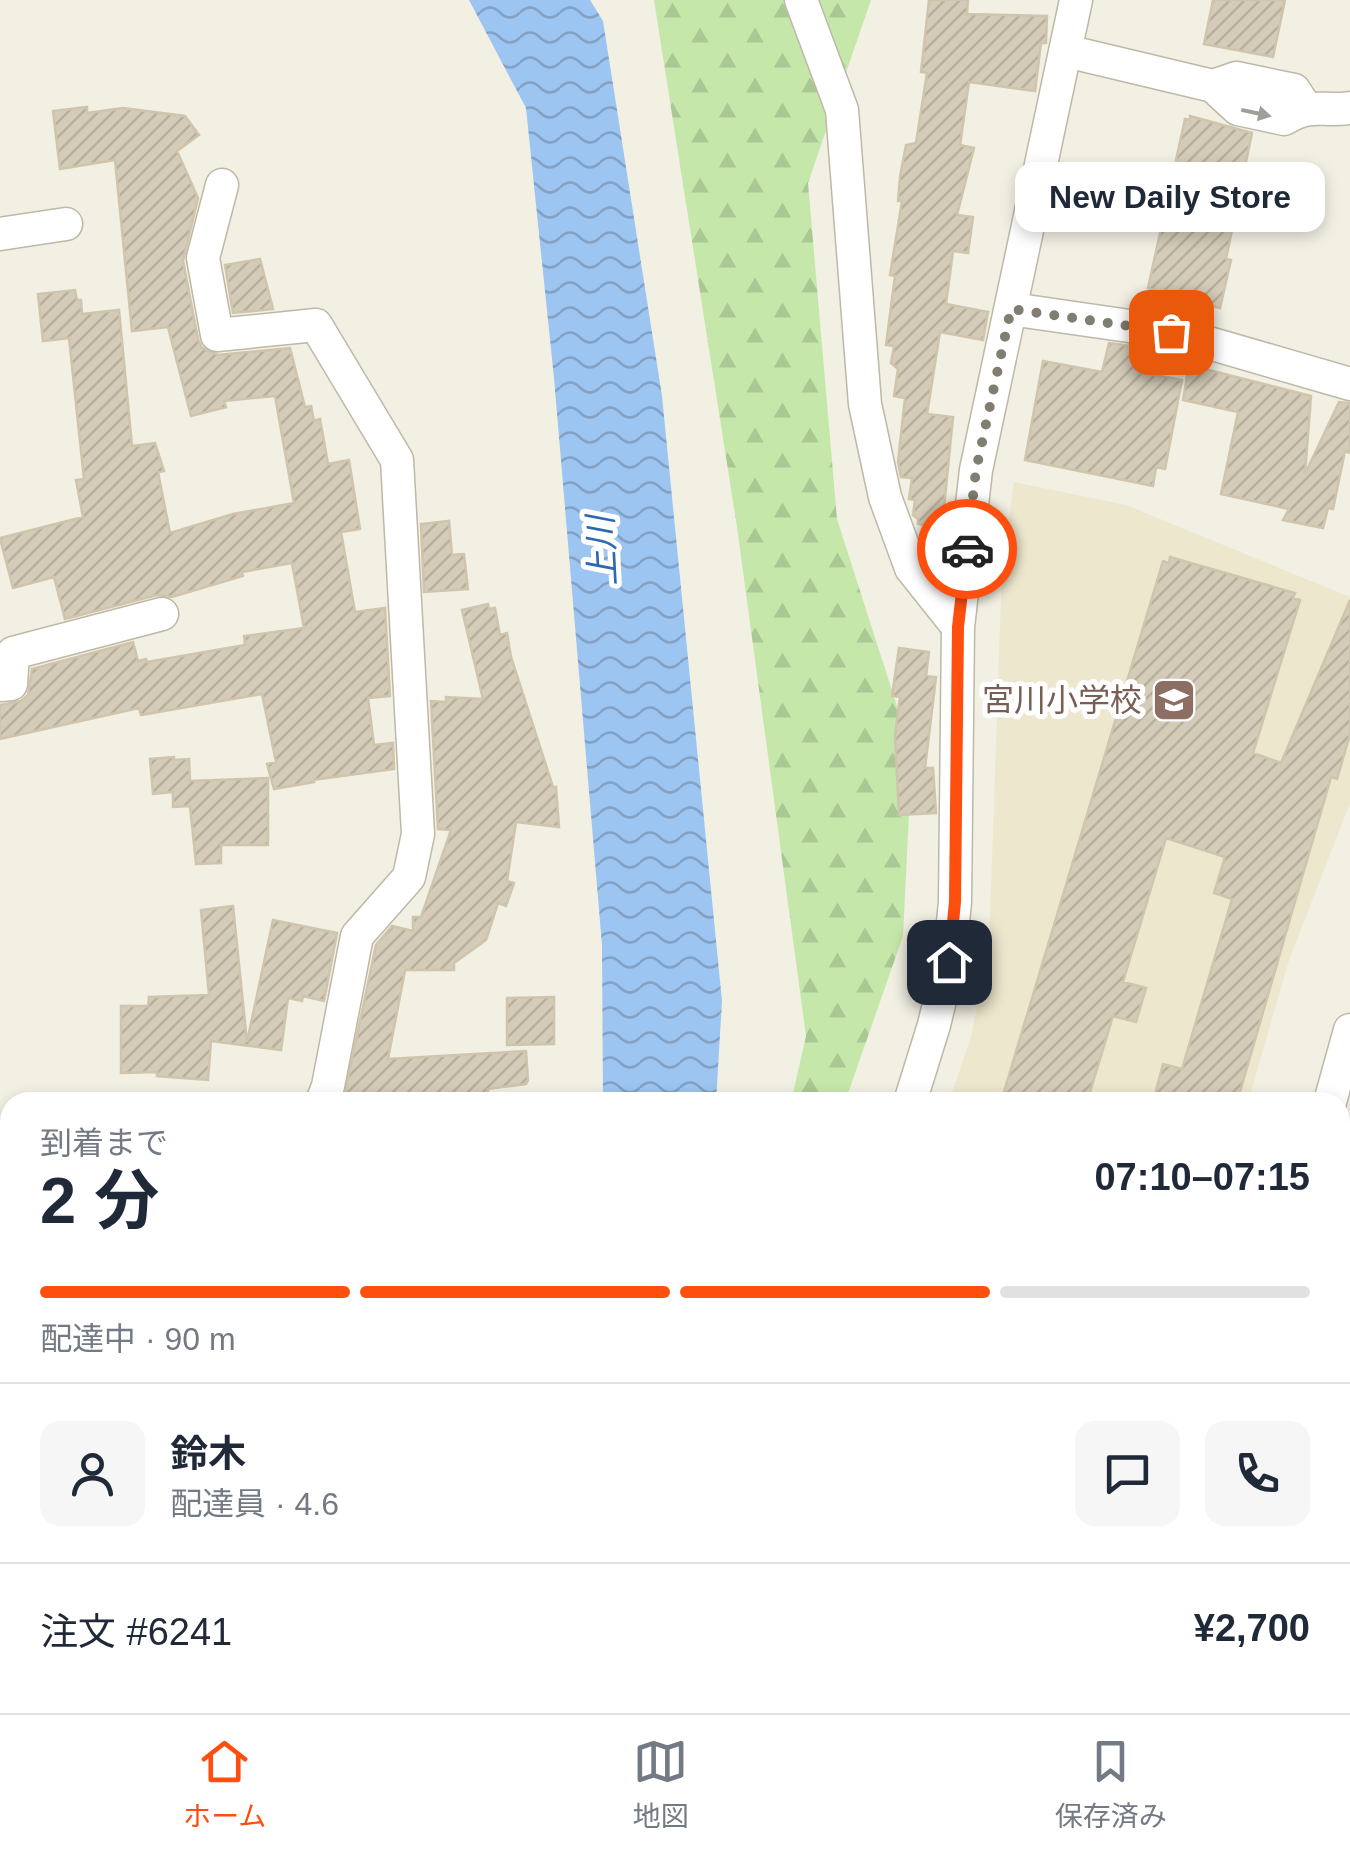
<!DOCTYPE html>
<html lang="ja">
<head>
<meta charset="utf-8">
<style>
	:root { --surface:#fff; --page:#f6f6f7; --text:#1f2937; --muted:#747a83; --line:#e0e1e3; --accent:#fe4f0e }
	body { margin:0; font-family:Helvetica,"Noto Sans JP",sans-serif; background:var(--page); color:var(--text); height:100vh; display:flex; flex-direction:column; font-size:38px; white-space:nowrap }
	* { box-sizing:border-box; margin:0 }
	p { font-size:32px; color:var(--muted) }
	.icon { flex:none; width:55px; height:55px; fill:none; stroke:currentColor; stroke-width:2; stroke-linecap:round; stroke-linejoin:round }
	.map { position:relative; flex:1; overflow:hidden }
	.details { position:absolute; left:0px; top:1092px; width:1350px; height:622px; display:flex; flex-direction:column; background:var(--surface); border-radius:30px 30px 0 0; box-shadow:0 5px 15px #0003 }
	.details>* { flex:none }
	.pin { position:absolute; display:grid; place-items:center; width:85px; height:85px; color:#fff; margin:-42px; border-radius:20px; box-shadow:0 5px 15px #0006 }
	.courier { position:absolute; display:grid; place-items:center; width:100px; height:100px; margin:-50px; border:8px solid #fe4f0e; border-radius:50%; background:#fff; color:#222; box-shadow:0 2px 12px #0007 }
	.bubble { position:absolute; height:70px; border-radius:20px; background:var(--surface); box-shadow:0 5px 15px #0003; font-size:32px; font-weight:700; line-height:70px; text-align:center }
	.summary em { font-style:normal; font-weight:700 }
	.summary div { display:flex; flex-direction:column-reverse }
	.summary { display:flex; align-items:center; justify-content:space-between; height:170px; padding:0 40px }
	h1 { font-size:65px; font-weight:700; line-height:75px }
	.bar { display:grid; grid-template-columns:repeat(4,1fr); gap:15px 10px; align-content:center; height:120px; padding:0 40px }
	.bar i { height:12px; border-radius:8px; background:var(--line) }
	.bar .selected { background:var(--accent) }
	.bar p { grid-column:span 4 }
	.line { display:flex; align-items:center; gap:25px; padding:0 40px; border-top:2px solid var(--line) }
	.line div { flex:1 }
	.round { display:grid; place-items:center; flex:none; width:105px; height:105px; border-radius:20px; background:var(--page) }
	.dock { display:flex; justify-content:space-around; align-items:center; height:140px; border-top:2px solid var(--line); background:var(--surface); font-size:28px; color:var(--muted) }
	.dock a { display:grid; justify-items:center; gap:5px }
	.dock .selected { color:var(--accent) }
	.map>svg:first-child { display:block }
	.education { fill:#ece7cd }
	.forest { fill:url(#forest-firs) }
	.park { fill:url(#park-crowns) }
	.water { fill:url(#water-waves) }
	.building { fill:url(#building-hatch); stroke:#cfc5ac; stroke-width:2.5 }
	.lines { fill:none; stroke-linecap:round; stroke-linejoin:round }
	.minor-casing { stroke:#beb8a6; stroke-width:35 }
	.minor { stroke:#fff; stroke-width:32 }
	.oneway { fill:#a29f99 }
	.done { stroke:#817d71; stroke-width:10; stroke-dasharray:0 18 }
	.route { stroke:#fe4f0e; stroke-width:12 }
	.labels { text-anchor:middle; stroke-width:10; stroke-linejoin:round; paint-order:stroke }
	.education-label { font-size:32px; fill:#785e54; stroke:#fff; text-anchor:end }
	.water-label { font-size:35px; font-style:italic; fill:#2b69b1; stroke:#fff }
</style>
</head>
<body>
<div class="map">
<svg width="1350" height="1713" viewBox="0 0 1350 1713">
	<defs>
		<pattern id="forest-firs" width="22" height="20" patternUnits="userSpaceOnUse" patternTransform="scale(2.5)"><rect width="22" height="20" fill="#c5e8aa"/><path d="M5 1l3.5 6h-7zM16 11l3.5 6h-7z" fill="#aac893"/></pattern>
		<pattern id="park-crowns" width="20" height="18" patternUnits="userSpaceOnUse" patternTransform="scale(2.5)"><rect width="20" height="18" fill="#c5e8aa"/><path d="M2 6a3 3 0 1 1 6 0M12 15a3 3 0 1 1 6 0" fill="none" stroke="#aac893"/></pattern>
		<pattern id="water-waves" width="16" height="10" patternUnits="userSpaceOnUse" patternTransform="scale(2.5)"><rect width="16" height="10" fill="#9dc5f1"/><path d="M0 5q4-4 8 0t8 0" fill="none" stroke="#82a1c4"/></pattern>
		<pattern id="building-hatch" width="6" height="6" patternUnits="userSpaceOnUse" patternTransform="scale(2.5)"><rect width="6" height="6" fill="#d4ccb8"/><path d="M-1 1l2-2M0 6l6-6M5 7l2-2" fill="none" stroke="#b7b09f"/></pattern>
	</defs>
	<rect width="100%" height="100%" fill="#f2efe3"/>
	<path class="education" d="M1014 482 1126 505 1350 597V803L1289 960 1248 1102H949L971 1037 989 948 1002 570Z
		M779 1705H1130L1128 1713H778Z"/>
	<path class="forest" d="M654 0H871L808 183 837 519 912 753 903 936 845 1102H791L806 1036 737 527Z"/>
	<path class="park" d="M656 1705H719L717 1713H649Z"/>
	<path class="water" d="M469 0H590L603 21 662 396 722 1001 716 1102H603L602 945 554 378 526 108Z
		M364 1705H496L490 1713H359Z"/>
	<path class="building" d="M929 0H968L967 14 1047 16 1046 43H1041L1035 91 969 82 960 145 974 148 957 215 973 217 968 253 953 251 946 304 988 312 983 340 940 332 927 414 953 417 942 528 918 524V519L913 515 915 500 909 499 912 478 901 477 898 462 905 398 894 396 898 369 891 363 894 346 886 345 895 276 890 275 902 201H898L900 177 906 145 916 143 927 73 921 72Z
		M1213 0H1285L1273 57 1204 44Z
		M87 107V113L123 108 185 116 199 135 177 151 198 198 183 261 198 339 202 348 218 355 290 348 305 407 311 406 314 421 320 419 328 464 349 460 360 529 341 532 355 612 385 608 390 696 368 698 374 745 393 743 394 769 313 780 314 782 274 789 267 764 276 762 262 694 141 715 139 708 0 739V705L21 701 28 695 32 669 133 642 138 661 146 659 147 662 245 645 244 636 304 628 292 563 242 572 243 576 172 597 157 595 65 619 54 577 13 588 0 538 83 517 76 480 84 479 69 338 43 341 38 294 75 290 77 300H81L82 314 119 310 132 446 155 443 164 471 158 472 170 533 233 514 294 503 275 396 224 401 226 407 191 416 168 327 132 331 115 160 60 169 53 111Z
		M1190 116 1252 133 1226 259 1231 260 1220 308 1151 292 1152 289 1148 288 1185 119 1190 120Z
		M260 259 273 309 233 313 225 265Z
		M1109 343 1144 348 1138 372 1182 380 1165 469 1156 467 1153 486 1025 460 1043 361 1102 372Z
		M1189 365 1311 396 1305 474 1339 402 1350 403V453L1345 451 1333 509 1328 508 1323 528 1283 520 1289 509 1221 494 1238 412 1183 400Z
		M449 521 452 555 464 554 468 589 424 592 421 524Z
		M1170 557 1295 593 1293 598 1300 600 1253 753 1281 763 1350 600V734L1337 779 1331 777 1237 1102H1153L1163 1064 1182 1069 1232 899 1214 893 1225 857 1166 838 1123 982 1146 988 1136 1022 1113 1016 1087 1102H1001L1163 561 1169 563Z
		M488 604 489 609 495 608 500 635 507 633 511 657 553 787H556L559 827 516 822 507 881 514 883 506 906 498 903 486 940 454 963V970H405L388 1059 526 1051 528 1080 526 1084 488 1089 489 1102H343L376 945 392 926 413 931V917H421L451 830 438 829 431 701 446 702V697L483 699 462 610Z
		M899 648 929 652 926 676 936 677 925 768H933L936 813 899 815 895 735 900 697 892 696Z
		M174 757V760L189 759 190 781 268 778V845H221V863L196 864 190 806 173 807V792L153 794 150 759Z
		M233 906 247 1042 273 920 337 933 324 1001 303 996 302 1001 288 998 281 1050 211 1041 208 1080 157 1076V1072L121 1073V1006H148L149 997 209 995 201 910Z
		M554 997V1044L507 1045V998Z"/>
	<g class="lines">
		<g class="minor-casing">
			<path id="minor" d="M801 0 842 110 865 404 885 497 911 568 958 627
				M1066 51 1213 86 1238 109 1284 119C1313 102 1319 112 1350 108
				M1213 86 1236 78 1294 90 1305 107
				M222 185 203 258 217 335 316 325 397 460 418 834 409 877 357 936 328 1086 322 1102
				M0 234 66 224
				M1011 309 1171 332 1350 384
				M0 685 11 684 13 653 162 614
				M910 1102 934 1025 949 962 955 902 958 627 976 470 1076 0
				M1330 1102 1350 1030
				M0 1222 10 1226
				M0 1522 10 1471
				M1340 1617 1350 1619
				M195 1705V1713
				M743 1713 744 1705"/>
		</g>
		<use href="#minor" class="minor"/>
	</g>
	<defs><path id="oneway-solid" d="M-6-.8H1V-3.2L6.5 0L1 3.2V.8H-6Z" transform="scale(2.5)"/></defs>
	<use class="oneway" href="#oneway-solid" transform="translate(1256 113) rotate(12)"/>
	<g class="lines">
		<path class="done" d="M967 549 976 470 1011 309 1171 332"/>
		<path class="route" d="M949 962 955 902 958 627 967 549"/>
	</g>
	<defs>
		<g id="school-square" transform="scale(2.25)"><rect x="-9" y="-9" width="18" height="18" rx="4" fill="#8d6e63" stroke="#fff"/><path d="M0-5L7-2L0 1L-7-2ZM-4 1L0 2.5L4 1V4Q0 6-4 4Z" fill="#fff"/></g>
	</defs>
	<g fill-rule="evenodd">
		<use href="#school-square" x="1174" y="700"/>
	</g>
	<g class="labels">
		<g class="education-label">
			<text x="1142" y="711">宮川小学校</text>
		</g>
		<g class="water-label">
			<text transform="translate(602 551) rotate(-93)" y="12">上川</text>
		</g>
	</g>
</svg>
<div class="pin" style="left:1171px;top:332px;background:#ea580c"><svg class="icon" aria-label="bag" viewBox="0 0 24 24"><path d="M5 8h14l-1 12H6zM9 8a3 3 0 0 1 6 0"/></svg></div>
<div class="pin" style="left:949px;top:962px;background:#1f2937"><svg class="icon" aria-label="home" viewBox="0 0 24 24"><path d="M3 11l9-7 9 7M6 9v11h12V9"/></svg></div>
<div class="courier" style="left:967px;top:549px"><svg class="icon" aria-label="car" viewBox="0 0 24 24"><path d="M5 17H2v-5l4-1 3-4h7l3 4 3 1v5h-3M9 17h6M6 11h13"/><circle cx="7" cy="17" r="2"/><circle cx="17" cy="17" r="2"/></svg></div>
<div class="bubble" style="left:1015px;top:162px;width:310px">New Daily Store</div>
<section class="details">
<div class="summary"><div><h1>2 分</h1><p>到着まで</p></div><em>07:10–07:15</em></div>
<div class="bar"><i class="selected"></i><i class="selected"></i><i class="selected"></i><i></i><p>配達中 · 90 m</p></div>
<div class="line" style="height:180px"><a class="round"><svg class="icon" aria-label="person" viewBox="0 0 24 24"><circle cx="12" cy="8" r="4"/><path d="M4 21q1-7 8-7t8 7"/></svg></a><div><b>鈴木</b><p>配達員 · 4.6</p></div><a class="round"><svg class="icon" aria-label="chat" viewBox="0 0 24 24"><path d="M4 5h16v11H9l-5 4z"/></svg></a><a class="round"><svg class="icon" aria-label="phone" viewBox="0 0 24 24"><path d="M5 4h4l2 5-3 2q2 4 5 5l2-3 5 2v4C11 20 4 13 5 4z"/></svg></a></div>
<div class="line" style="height:130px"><div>注文 #6241</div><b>¥2,700</b></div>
</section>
</div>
<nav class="dock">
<a class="selected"><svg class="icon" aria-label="home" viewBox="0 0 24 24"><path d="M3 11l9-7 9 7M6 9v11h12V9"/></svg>ホーム</a>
<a><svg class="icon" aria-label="map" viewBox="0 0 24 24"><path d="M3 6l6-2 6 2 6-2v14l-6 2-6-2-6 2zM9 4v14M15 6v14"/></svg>地図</a>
<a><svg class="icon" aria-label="saved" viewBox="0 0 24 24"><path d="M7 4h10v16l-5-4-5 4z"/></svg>保存済み</a>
</nav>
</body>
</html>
